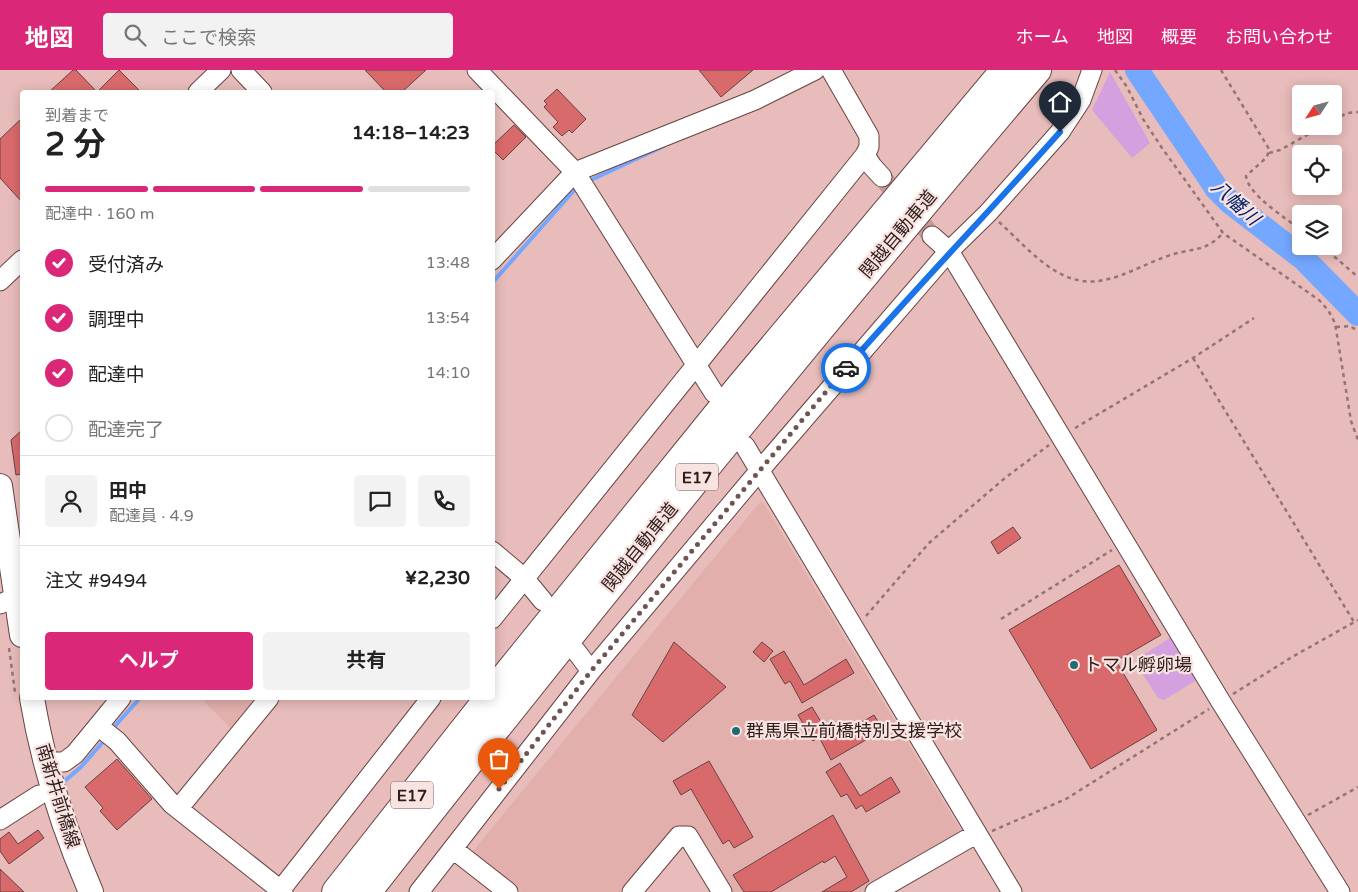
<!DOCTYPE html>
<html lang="ja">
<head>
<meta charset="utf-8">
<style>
	:root { --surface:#fff; --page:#f2f2f2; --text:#222; --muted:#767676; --line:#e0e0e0; --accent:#db2777 }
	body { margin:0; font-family:"Varela Round","Noto Sans JP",sans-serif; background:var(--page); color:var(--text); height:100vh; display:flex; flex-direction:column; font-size:19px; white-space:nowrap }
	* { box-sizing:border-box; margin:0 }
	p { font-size:16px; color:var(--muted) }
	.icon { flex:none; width:28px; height:28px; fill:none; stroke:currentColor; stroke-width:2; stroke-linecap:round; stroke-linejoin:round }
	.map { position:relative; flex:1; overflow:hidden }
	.sheet { position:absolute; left:20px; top:20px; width:475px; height:610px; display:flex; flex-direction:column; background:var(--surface); border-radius:5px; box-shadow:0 2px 12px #0003 }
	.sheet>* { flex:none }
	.needle { width:32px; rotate:234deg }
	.controls { position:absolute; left:1292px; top:15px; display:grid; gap:10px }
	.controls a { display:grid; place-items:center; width:50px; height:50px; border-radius:5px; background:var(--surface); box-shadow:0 2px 12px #0003; font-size:25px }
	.pin { position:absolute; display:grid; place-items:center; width:42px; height:42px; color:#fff; margin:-51px -21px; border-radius:50% 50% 50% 0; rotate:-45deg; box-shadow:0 0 5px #0007 }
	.pin .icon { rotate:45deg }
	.courier { position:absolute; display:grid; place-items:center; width:50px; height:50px; margin:-25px; border:4px solid #1a73e8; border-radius:50%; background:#fff; color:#222; box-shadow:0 1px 6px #0007 }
	.headline em { font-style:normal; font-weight:700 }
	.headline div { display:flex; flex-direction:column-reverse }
	.headline { display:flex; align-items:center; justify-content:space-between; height:85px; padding:0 25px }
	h1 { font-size:32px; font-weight:700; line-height:38px }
	.bar { display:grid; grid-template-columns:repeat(4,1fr); gap:8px 5px; align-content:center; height:60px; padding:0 25px }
	.bar i { height:6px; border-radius:4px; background:var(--line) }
	.bar .active { background:var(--accent) }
	.bar p { grid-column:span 4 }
	.line { display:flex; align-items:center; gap:12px; padding:0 25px; border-top:1px solid var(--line) }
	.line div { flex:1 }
	.round { display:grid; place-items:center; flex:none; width:52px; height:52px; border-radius:5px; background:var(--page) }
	ol { padding:0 25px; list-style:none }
	li { display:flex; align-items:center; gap:15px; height:55px }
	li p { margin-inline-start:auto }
	li .icon { padding:5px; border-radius:50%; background:var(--accent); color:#fff; stroke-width:4 }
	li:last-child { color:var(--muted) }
	li i { width:28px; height:28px; border:2px solid var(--line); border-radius:50% }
	.primary-button { display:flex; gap:10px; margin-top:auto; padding:10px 25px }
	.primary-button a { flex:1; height:58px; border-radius:5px; background:var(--accent); color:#fff; font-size:20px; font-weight:700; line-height:58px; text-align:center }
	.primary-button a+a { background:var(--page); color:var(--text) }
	header { display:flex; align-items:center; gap:30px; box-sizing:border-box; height:70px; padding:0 25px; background:var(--accent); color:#fff }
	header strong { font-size:24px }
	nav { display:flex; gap:28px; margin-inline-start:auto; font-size:18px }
	.search { width:350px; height:45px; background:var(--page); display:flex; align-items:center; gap:12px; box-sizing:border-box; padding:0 18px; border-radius:5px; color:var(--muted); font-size:19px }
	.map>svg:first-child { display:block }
	.built { fill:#e2afad }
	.green { fill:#d5a0df }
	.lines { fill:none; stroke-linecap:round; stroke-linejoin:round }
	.stream { stroke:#74a7ff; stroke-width:4 }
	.river { stroke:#74a7ff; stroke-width:24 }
	.building { fill:#d96a6c; stroke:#664242 }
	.minor-tunnel { stroke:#c29c9a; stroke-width:19; stroke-dasharray:19 9; stroke-linecap:butt }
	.minor-casing { stroke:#684443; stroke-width:21 }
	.major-casing { stroke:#684443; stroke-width:26 }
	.highway-casing { stroke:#684443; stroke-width:30 }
	.path { stroke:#947573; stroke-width:2.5; stroke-dasharray:4 4; stroke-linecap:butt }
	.minor { stroke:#fff; stroke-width:19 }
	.major { stroke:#fff; stroke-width:24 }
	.highway { stroke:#fff; stroke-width:28 }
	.done { stroke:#6e5553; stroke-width:5; stroke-dasharray:0 9 }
	.route { stroke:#1a73e8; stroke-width:6 }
	.poi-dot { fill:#206c71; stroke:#f9e3e1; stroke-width:2 }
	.labels { text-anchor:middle; stroke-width:4.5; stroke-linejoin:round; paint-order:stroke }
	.shield { fill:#f9e3e1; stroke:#6a5857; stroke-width:1 }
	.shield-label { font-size:16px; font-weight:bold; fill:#2d1d1c }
	.street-label { font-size:18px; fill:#2d1d1c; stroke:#f9e3e1 }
	.poi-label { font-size:18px; fill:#2d1d1c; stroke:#f9e3e1; text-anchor:start }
	.water-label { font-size:19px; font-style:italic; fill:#00236e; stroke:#f9e3e1 }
</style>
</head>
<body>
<header>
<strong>地図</strong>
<div class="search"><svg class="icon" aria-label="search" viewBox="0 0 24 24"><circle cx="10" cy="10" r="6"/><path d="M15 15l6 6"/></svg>ここで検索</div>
<nav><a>ホーム</a><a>地図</a><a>概要</a><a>お問い合わせ</a></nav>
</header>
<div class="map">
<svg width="1358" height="822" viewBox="0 0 1358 822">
	<rect width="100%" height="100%" fill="#e7bcba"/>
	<path class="built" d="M760 432H763L961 761 960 765 864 822H729L695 761 625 822H521L473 785V781Z
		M201 628H262L234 662Z"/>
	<path class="green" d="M1110 2 1150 73 1132 88 1092 40Z
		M1173 566 1200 608 1164 630 1158 628 1137 595 1140 587Z"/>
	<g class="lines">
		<path class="stream" d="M593 109 664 76
			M492 213 577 117
			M115 656 140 628
			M60 715 81 697 102 673"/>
		<path class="river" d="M1137 0 1217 119 1230 132 1304 189 1358 244"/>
	</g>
	<path class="building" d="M73 0H76L97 22 119 0 141 22H49Z
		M365 0H426L402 22H386Z
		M699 0H753L721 27Z
		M557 19 586 49 572 63 569 60 562 66 553 57 558 52 544 37 547 34 544 31Z
		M22 48V132L0 108V69Z
		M514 55 526 67 503 90 492 79V76Z
		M22 360V404L16 405 11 370Z
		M1013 457 1021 468 998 484 991 472Z
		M1119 495 1161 565 1116 591 1157 660 1091 699 1009 560Z
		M674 572 726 617 663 672 632 645Z
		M762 572 773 581 764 592 753 582Z
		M784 581 804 615 846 589 854 603 802 633 790 611 785 614 770 589Z
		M812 637 832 670 874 645 883 660 831 690 819 667 813 671 798 645Z
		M117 689 152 729 117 760 100 741 103 738 85 717Z
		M709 691 753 767 734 778 729 770 723 774 691 719 681 725 673 711Z
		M840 693 860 726 891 707 900 722 866 742 862 735 856 739 847 724 841 727 826 702Z
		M833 745 869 811 851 822H822L847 807 835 786 824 793 823 791 771 822H744L733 805Z
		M38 760 44 768 9 794 0 781V769L9 762 18 774Z
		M0 799 24 822H0Z"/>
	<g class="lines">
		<path class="minor-tunnel" d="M882 107 932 166"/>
		<g class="minor-casing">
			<path id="minor" d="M241 0 262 22
				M477 0 575 102 714 323
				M198 22 221 0
				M865 85 872 96 882 107
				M932 166 949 181 1221 632 1340 822
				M492 190 575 102 755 30 815 0
				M0 211 22 190
				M745 376 1012 822
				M492 481 524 508 543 531
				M0 534 16 527
				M492 549 865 85 869 77V66L831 0
				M576 581 591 601
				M98 656 117 671 172 734 283 822
				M46 692H64L75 684 121 628
				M178 739 269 628
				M0 750 39 725
				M453 779 508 822
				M279 822 431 628
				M419 822 591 601 760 400 949 181 988 143 1060 62 1081 30 1092 0
				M632 822 679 766H688L722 822
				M875 822 976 764"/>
		</g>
		<g class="major-casing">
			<path id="major" d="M0 416 22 565
				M32 628C43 694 64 760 91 822"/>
		</g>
		<g class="highway-casing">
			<path id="highway" d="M492 623 738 319 1005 0
				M336 822 489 628
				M367 822C585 543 808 269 1037 0"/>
		</g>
		<path class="path" d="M1115 0 1127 17 1143 49 1162 78 1223 163 1319 230 1328 240 1335 253 1351 351 1358 370
			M1221 0 1269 79 1267 87 1246 106C1248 125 1286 148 1301 160
			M1334 50 1347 43 1358 42
			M1269 83 1280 80 1323 56
			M999 152C1029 179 1060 220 1104 210 1125 206 1145 194 1165 187 1190 177 1204 184 1223 163
			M1322 176 1358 207
			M1336 257 1350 256 1358 261
			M1193 288 1354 552
			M1075 358 1193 288 1254 248
			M866 546 929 473 1005 408 1049 375
			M1001 549 1112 480
			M9 578 15 622
			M1233 624 1292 587 1358 550
			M1308 745 1358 717
			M992 761 1066 729 1209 639"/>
		<use href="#minor" class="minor"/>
		<use href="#major" class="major"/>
		<use href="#highway" class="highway"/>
	</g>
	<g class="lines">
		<path class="done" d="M499 719 591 601 846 298"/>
		<path class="route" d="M846 298C916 218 989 142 1060 62"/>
	</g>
	<g class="poi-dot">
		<circle cx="1074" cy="595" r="5"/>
		<circle cx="736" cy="661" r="5"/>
	</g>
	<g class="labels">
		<g class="shield">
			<rect x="676" y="393.5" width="42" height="27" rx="4"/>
			<rect x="391" y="711.5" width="42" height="27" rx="4"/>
		</g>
		<g class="shield-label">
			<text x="697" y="413">E17</text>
			<text x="412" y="731">E17</text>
		</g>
		<g class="street-label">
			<text transform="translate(898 164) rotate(-50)" y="6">関越自動車道</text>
			<text transform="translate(640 477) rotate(-51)" y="6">関越自動車道</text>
			<text transform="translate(58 726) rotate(73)" y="6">南新井前橋線</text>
		</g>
		<g class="poi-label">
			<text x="1084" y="601">トマル孵卵場</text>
			<text x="746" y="667">群馬県立前橋特別支援学校</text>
		</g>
		<g class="water-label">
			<text transform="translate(1236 132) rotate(42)" y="7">八幡川</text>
		</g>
	</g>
</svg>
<div class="controls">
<a><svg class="needle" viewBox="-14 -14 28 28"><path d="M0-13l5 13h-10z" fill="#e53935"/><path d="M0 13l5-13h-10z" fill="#767676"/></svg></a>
<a><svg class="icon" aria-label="locate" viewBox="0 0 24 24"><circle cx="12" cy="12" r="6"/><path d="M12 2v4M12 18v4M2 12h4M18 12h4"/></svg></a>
<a><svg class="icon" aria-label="layers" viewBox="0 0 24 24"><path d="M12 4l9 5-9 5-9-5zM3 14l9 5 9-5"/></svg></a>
</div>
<div class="pin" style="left:499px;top:719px;background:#ea580c"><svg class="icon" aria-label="bag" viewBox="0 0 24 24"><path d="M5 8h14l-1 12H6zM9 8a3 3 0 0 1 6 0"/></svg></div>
<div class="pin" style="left:1060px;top:62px;background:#1f2937"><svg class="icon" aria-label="home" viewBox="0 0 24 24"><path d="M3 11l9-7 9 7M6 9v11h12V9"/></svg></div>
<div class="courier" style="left:846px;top:298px"><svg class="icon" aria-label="car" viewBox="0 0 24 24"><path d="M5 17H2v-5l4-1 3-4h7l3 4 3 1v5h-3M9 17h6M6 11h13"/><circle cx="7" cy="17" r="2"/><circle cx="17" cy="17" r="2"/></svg></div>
<section class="sheet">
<div class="headline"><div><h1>2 分</h1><p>到着まで</p></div><em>14:18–14:23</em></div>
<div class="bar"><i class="active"></i><i class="active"></i><i class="active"></i><i></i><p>配達中 · 160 m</p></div>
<ol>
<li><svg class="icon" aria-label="check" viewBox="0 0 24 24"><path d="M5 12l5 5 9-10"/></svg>受付済み<p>13:48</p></li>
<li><svg class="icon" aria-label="check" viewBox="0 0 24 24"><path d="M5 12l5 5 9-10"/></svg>調理中<p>13:54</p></li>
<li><svg class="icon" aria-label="check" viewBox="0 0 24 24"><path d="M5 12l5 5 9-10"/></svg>配達中<p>14:10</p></li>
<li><i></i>配達完了</li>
</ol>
<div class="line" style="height:90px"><a class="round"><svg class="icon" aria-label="person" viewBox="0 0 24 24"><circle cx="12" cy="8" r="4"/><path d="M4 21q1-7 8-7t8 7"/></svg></a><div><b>田中</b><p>配達員 · 4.9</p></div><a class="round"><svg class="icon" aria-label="chat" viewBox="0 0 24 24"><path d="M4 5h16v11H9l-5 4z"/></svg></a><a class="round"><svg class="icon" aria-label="phone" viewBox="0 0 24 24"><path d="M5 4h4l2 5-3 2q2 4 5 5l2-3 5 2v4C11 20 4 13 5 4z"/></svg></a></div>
<div class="line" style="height:65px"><div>注文 #9494</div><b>¥2,230</b></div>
<div class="primary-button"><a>ヘルプ</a><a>共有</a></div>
</section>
</div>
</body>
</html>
